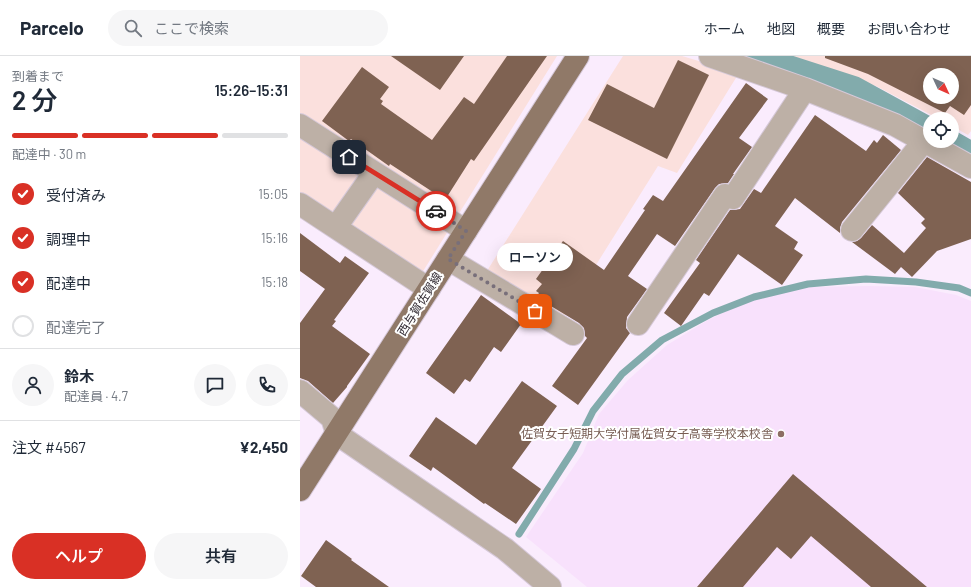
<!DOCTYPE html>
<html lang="ja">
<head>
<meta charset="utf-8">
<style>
	:root { --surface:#fff; --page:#f6f6f7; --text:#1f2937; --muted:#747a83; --line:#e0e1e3; --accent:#d93025 }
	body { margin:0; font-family:Barlow,"Noto Sans JP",sans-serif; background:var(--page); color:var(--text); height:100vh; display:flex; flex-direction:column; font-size:15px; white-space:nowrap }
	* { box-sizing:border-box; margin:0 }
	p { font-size:13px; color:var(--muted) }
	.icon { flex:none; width:22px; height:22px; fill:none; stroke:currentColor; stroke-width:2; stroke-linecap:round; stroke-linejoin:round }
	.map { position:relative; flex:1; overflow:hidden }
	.drawer { display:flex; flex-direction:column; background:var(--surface); width:300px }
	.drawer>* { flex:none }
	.needle { width:26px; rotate:134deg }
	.tools { position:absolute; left:623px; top:12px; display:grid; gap:8px }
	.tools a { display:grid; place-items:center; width:36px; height:36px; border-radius:50%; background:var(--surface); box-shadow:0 4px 16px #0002; font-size:20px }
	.pin { position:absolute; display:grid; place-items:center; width:34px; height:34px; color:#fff; margin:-17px; border-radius:8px; box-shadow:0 2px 6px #0006 }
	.courier { position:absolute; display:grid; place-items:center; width:40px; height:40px; margin:-20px; border:3px solid #d93025; border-radius:50%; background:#fff; color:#222; box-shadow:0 1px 5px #0007 }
	.bubble { position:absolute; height:28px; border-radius:14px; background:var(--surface); box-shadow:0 4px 16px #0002; font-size:13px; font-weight:600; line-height:28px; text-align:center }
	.overview em { font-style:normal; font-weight:600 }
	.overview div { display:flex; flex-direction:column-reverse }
	.overview { display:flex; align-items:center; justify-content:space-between; height:68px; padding:0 12px }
	h1 { font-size:26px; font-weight:600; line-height:30px }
	.bar { display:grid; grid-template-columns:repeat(4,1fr); gap:6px 4px; align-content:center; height:48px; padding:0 12px }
	.bar i { height:5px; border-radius:3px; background:var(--line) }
	.bar .active { background:var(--accent) }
	.bar p { grid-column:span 4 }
	.line { display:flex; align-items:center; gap:10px; padding:0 12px; border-top:1px solid var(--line) }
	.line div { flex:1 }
	.round { display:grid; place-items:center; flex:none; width:42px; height:42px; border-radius:21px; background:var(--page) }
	ol { padding:0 12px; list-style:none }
	li { display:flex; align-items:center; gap:12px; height:44px }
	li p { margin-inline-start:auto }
	li .icon { padding:4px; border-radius:50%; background:var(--accent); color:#fff; stroke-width:4 }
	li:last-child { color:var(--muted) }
	li i { width:22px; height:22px; border:2px solid var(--line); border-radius:50% }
	.cta { display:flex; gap:8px; margin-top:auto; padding:8px 12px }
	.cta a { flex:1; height:46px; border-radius:24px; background:var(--accent); color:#fff; font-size:16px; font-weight:600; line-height:46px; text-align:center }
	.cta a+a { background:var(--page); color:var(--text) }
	header { display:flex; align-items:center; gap:24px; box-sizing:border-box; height:56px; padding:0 20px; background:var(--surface); border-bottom:1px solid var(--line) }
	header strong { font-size:19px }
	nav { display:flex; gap:22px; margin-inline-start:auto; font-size:14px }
	.search { width:280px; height:36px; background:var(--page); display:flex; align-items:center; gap:10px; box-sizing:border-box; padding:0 14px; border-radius:22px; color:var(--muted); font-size:15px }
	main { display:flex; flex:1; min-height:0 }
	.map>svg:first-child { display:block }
	.commercial { fill:#fbe0dd; fill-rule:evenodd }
	.built { fill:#f8e1fc }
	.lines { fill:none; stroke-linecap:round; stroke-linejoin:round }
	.stream { stroke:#82abac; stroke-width:7 }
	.canal { stroke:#82abac; stroke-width:23 }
	.building { fill:#7f6252; fill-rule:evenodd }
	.minor-casing { stroke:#d6c9d9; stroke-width:24 }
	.major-casing { stroke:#d6c9d9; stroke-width:24 }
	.minor { stroke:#bdb0a6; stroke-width:22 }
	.major { stroke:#907968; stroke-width:22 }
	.done { stroke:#786f7a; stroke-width:4; stroke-dasharray:0 7.2 }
	.route { stroke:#d93025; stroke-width:5 }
	.education-dot { fill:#8d6e63; stroke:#fff; stroke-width:1.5 }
	.labels { text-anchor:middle; stroke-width:4; stroke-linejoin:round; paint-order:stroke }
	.street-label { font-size:12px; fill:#322b33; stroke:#fff }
	.education-label { font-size:12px; fill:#785e54; stroke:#fff; text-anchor:end }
</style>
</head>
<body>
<header>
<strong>Parcelo</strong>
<div class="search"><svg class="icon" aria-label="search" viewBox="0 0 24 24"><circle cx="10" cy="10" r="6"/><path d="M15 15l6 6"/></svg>ここで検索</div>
<nav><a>ホーム</a><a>地図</a><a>概要</a><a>お問い合わせ</a></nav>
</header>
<main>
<section class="drawer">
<div class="overview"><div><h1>2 分</h1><p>到着まで</p></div><em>15:26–15:31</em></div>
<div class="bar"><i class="active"></i><i class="active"></i><i class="active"></i><i></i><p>配達中 · 30 m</p></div>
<ol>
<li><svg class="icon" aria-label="check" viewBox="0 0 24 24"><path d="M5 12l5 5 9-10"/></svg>受付済み<p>15:05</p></li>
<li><svg class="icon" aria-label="check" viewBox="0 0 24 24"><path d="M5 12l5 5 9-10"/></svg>調理中<p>15:16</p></li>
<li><svg class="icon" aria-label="check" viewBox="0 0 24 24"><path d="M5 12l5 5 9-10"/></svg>配達中<p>15:18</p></li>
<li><i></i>配達完了</li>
</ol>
<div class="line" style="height:72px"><a class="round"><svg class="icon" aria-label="person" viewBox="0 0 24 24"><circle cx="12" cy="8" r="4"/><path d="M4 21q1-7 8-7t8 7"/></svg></a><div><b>鈴木</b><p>配達員 · 4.7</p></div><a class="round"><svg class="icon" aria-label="chat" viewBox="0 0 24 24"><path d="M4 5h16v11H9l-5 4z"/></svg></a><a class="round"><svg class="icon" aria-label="phone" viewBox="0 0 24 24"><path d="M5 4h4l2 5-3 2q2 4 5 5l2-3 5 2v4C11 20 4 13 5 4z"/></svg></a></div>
<div class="line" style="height:52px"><div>注文 #4567</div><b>¥2,450</b></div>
<div class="cta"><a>ヘルプ</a><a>共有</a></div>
</section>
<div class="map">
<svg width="671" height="531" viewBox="0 0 671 531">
	<rect width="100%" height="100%" fill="#faecfd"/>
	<path class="commercial" d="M0 0H257L112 233 0 159Z
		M323 0H382L439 17 377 117 358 110 259 268 185 218Z
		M482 0H671V75L668 79 652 70V63H639L576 30ZM630 19H652V41H630Z"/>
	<path class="built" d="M568 230 615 231 656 239 671 245V531H287L226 481 283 397 299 358 328 324 367 289 408 264 454 242 510 231Z"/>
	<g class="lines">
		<path class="stream" d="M219 478 274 393 293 355 322 318 362 284 413 257 454 241 508 228 566 223 616 226 659 232 671 237"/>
		<path class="canal" d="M456 0 555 32 630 73
			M650 85 671 97"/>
	</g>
	<path class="building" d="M91 0H164L140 34Z
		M207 0H247L174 105 171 103 145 144 90 108 89 110 51 83 49 85 22 65 62 11 89 31 80 43 83 45 81 48 132 84 164 41 174 48Z
		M525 0H671V49L664 59 650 50 645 57 568 18 525 2ZM630 19H652V41H630Z
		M378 4 409 19 367 103 288 64 307 28 354 52Z
		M446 27 468 43 439 82 452 91 433 118H434L428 127 419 128 415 132 375 190 357 178 328 220 347 233 327 261 326 272 330 277 278 349 252 330 287 282 285 280 284 272 279 267 236 241 239 237 236 235 242 228 236 223 263 185 304 214 345 154 343 153 353 139 363 145Z
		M515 59 566 95 574 84 577 87 583 79 601 94 542 166 540 172V177L495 142 475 170 498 186 494 193 503 199 482 229 438 198 409 240 404 237 381 270 364 257 400 207 396 204 430 154H434L440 153 454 133 461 137Z
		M627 101 671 126V183L637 195 612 221 601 211 595 218 552 186 557 185 561 182 572 169 604 197 626 172 621 167 625 163 598 137Z
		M0 177 40 207 45 200 69 217 34 264 36 265 32 270 70 298 47 330V331L33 347 8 325 0 322V267L25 233 0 215Z
		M181 239 221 268 201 296 194 291 170 326 165 323 154 338 126 317Z
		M222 325 257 350 212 412 241 433 216 468 185 447 184 448 133 411 131 415 109 400 136 361 176 389Z
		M493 418 627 531H571L511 480 491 503 477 491 443 531H397Z
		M26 484 52 503 51 504 89 531H16L1 520Z"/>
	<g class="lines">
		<g class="minor-casing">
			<path id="minor" d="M410 0 505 33 595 69 671 111
				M0 69 166 175
				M0 148 129 233
				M36 171 74 117
				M552 174 624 85
				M148 203 273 278
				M338 268 425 139 433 142 505 33
				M0 335 32 362 37 378 205 493 250 531"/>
		</g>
		<g class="major-casing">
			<path id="major" d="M0 434 278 0"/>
		</g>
		<use href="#minor" class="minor"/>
		<use href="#major" class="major"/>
	</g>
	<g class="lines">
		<path class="done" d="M136 155 166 175 148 203 235 255"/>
		<path class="route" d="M49 101 136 155"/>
	</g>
	<circle class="education-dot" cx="481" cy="378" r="4"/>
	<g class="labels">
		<g class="street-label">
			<text transform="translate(120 248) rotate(-58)" y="4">西与賀佐賀線</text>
		</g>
		<g class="education-label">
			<text x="473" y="382">佐賀女子短期大学付属佐賀女子高等学校本校舎</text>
		</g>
	</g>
</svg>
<div class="tools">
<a><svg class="needle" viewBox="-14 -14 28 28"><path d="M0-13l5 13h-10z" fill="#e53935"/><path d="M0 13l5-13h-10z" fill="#747a83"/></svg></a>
<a><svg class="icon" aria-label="locate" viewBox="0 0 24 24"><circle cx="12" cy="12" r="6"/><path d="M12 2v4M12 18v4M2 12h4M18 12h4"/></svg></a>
</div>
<div class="pin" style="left:235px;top:255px;background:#ea580c"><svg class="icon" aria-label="bag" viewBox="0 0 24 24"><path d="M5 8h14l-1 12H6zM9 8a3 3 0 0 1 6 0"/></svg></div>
<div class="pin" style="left:49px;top:101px;background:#1f2937"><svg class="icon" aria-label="home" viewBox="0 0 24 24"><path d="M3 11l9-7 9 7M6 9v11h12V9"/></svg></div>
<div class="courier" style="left:136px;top:155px"><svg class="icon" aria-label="car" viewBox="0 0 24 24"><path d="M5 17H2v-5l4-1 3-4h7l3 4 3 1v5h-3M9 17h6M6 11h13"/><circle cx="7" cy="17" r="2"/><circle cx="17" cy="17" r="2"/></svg></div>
<div class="bubble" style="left:197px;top:187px;width:76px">ローソン</div>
</div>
</main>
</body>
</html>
